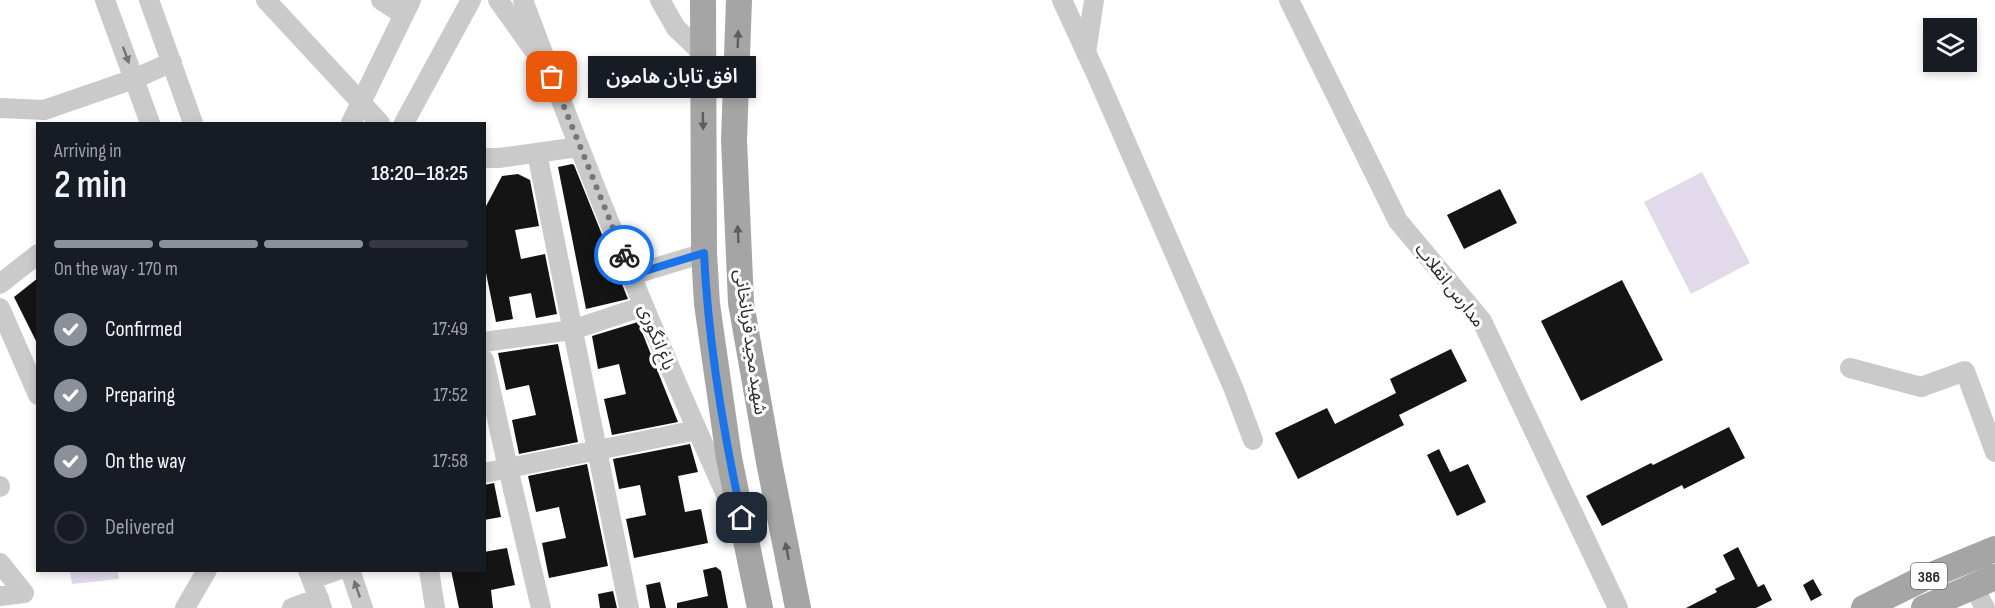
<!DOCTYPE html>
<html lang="en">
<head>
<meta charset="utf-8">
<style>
	:root { --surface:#171b24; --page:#20242c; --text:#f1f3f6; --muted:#9ea1a6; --line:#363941; --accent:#8c9099 }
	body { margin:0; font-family:"Sofia Sans Condensed","Noto Sans Arabic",sans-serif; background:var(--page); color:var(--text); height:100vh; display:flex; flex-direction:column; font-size:22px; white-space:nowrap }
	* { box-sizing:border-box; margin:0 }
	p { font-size:20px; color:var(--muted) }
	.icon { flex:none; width:33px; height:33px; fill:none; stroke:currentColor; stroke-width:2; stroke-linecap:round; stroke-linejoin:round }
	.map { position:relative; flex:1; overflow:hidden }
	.details { position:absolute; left:36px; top:122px; width:450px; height:450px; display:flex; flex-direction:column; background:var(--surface); border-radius:0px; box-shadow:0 3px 9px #0003 }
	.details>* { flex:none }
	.tools { position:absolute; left:1923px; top:18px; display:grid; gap:12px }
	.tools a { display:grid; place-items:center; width:54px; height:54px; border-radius:0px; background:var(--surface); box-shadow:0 3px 9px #0003; font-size:30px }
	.pin { position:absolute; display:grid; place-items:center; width:51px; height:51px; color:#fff; margin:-26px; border-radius:12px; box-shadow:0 3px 9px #0006 }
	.courier { position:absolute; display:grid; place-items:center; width:60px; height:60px; margin:-30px; border:4px solid #1a73e8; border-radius:50%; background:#fff; color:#222; box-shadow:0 2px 8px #0007 }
	.bubble { position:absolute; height:42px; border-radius:0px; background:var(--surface); box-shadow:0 3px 9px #0003; font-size:20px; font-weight:600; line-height:42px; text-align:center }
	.summary em { font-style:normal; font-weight:600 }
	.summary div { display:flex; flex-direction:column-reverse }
	.summary { display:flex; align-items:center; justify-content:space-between; height:102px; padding:0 18px }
	h1 { font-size:39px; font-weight:600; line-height:45px }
	.bar { display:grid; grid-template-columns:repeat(4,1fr); gap:9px 6px; align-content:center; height:72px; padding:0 18px }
	.bar i { height:8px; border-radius:4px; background:var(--line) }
	.bar .selected { background:var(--accent) }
	.bar p { grid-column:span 4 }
	ol { padding:0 18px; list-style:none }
	li { display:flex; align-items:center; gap:18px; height:66px }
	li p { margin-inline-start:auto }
	li .icon { padding:6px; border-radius:50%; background:var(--accent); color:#fff; stroke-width:4 }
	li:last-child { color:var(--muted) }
	li i { width:33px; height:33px; border:3px solid var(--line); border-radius:50% }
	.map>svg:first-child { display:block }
	.green { fill:#e2daeb }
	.building { fill:#141414 }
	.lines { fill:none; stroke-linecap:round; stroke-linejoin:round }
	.minor { stroke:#cacaca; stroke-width:20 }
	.major { stroke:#a5a5a5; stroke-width:26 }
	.oneway { fill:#5d5d5d }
	.oneway2 { fill:#747474 }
	.done { stroke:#767676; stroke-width:6; stroke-dasharray:0 10.8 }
	.route { stroke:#1a73e8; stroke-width:8 }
	.labels { text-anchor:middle; stroke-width:6; stroke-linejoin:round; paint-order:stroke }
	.shield { fill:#fff; stroke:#6c6c6c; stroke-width:1.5 }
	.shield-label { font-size:16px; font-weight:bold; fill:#2d2d2d }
	.street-label { font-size:18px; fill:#2d2d2d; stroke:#fff }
</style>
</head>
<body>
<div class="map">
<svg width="1995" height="608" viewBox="0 0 1995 608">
	<rect width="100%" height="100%" fill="#fff"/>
	<path class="green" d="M1702 172 1750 263 1691 294 1644 202Z
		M70 570H118L119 579 72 584Z"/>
	<path class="building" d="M572 164 574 165 628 299 586 309 558 167Z
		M518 174 530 180 539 226 515 230 521 259 545 254 557 314 536 318 531 293 509 297 513 319 496 322 484 263V210L502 176Z
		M1500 189 1517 223 1464 249 1447 215Z
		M38 278V345L14 297Z
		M1622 280 1663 360 1581 401 1541 321Z
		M638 322 678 422 612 435 604 399 626 394 619 364 598 369 592 336Z
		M558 344 578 442 519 454 512 420 536 415 529 385 506 390 498 353Z
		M1451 349 1467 381 1399 415 1404 425 1298 479 1275 433 1327 408 1335 424 1396 393 1390 379Z
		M1729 427 1745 458 1684 489 1682 485 1602 526 1586 496 1651 463 1653 465Z
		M690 444 698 472 678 476 685 512 701 509 708 543 634 558 626 519 646 515 640 485 619 489 613 459Z
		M1439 449 1450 472 1468 464 1486 502 1457 516 1427 455Z
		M587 464 608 566 549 578 542 543 566 538 559 507 536 512 528 476Z
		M494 483 501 517 484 520V485Z
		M1738 547 1758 587 1764 584 1772 600 1756 608H1686L1717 592 1715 589 1735 579 1723 555Z
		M507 548 515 585 491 590 493 608H459L451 570H484V552Z
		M716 567 721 571 728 608H677V603L708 596 703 570Z
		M1813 579 1822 595 1811 601 1803 585Z
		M660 582 666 608H650L646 585Z
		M613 591 617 608H600L598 594Z"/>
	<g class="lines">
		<path class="minor" d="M105 0 150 123
			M149 0 193 123
			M266 0 380 123
			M381 0 404 15
			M498 0 535 52
			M523 0C587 172 656 341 732 508
			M660 0 676 28 702 53
			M1062 0 1097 76 1233 387 1253 440
			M1289 0 1398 221 1482 321 1618 608
			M1086 53 1094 0
			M0 108 44 110 134 79 172 62
			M351 123 411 0
			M404 123 471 0
			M537 153 629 608
			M484 158H499L579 147
			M632 275 704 253
			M0 284 38 254
			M0 308 38 395
			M484 342 572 330 644 306
			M484 360 508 468 541 608
			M1850 368 1921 387 1965 371 1995 452
			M484 473 697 430
			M0 486V487
			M0 563 24 593
			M308 570 322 608
			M350 570 363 608
			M429 570 435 608
			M312 579 338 570
			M1973 586 1985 608
			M0 596 24 593
			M185 608 207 570
			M292 608 319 598"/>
		<path class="major" d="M703 0 704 253 707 304 729 458 760 608
			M739 0 734 140 741 303 769 462 798 608
			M1864 608 1922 579 1995 549
			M1924 608 1995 577"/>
	</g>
	<defs><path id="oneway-solid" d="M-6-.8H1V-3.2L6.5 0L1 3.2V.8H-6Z" transform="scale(1.5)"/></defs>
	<g class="oneway">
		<use href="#oneway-solid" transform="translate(738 39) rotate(-88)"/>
		<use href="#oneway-solid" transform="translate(703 121) rotate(89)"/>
		<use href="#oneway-solid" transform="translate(738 234) rotate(-93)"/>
		<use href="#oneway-solid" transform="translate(787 551) rotate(-101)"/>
	</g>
	<g class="oneway2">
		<use href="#oneway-solid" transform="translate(126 55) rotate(70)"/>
		<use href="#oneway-solid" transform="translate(357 589) rotate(-109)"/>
	</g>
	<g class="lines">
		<path class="done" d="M552 77 624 255"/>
		<path class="route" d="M624 255 632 275 704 253C708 341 723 431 742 518"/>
	</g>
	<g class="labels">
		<rect class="shield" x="1911" y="563" width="36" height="26" rx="4.5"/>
		<g class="shield-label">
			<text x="1929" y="582">386</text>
		</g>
		<g class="street-label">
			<text transform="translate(1450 285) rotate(52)" y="6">مدارس انقلاب</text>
			<text transform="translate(657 337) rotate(68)" y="6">باغ انگوری</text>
			<text transform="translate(751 342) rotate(82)" y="6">شهید مجید قربانخانی</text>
		</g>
	</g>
</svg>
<div class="tools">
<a><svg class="icon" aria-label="layers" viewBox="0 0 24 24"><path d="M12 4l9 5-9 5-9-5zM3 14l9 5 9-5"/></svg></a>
</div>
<div class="pin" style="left:552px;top:77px;background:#ea580c"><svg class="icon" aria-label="bag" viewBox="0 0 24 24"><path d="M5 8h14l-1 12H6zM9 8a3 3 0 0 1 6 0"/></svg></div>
<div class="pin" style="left:742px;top:518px;background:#1f2937"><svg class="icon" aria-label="home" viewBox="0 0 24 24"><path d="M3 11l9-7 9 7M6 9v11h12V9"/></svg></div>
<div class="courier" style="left:624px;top:255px"><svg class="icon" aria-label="bike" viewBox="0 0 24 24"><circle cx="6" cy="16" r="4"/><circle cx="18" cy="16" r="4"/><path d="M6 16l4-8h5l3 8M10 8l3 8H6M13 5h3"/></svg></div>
<div class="bubble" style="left:588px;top:56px;width:168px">افق تابان هامون</div>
<section class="details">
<div class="summary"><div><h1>2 min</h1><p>Arriving in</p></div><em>18:20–18:25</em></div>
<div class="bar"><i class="selected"></i><i class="selected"></i><i class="selected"></i><i></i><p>On the way · 170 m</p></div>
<ol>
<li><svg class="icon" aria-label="check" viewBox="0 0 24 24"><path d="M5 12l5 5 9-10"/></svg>Confirmed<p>17:49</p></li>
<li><svg class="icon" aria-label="check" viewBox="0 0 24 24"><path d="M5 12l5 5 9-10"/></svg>Preparing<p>17:52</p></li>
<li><svg class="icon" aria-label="check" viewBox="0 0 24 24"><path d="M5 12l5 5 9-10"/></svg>On the way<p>17:58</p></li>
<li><i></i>Delivered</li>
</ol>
</section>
</div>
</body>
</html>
